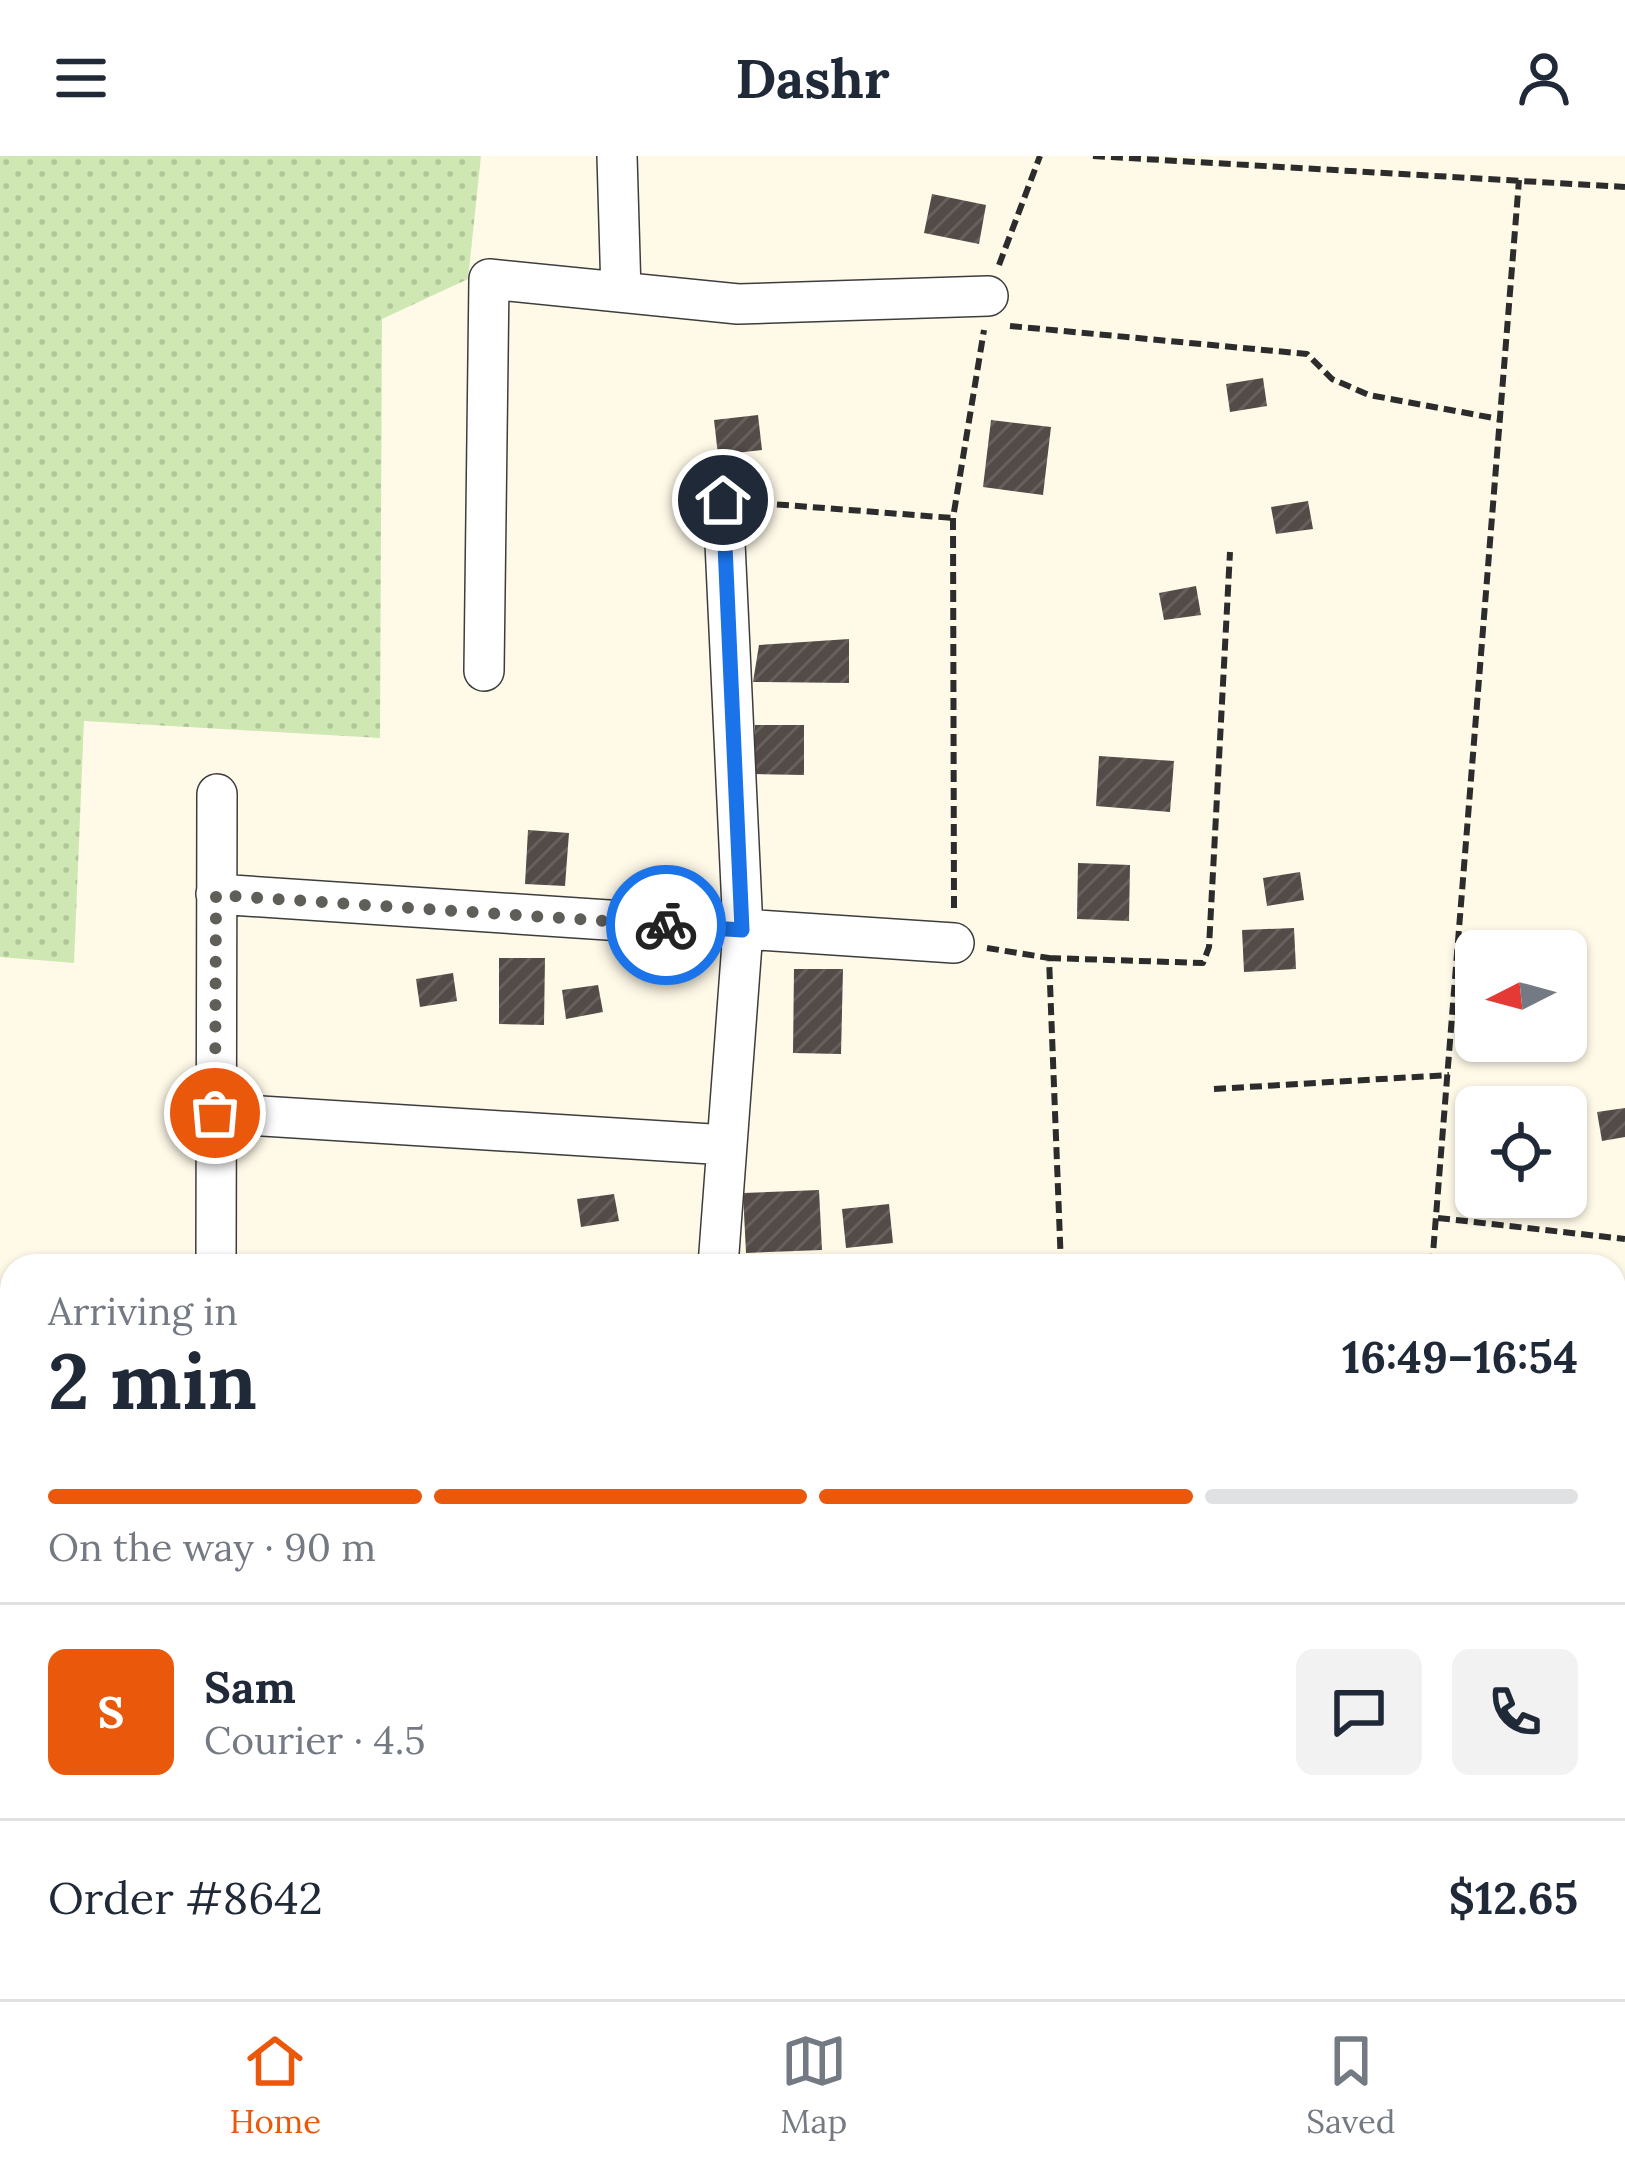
<!DOCTYPE html>
<html lang="en">
<head>
<meta charset="utf-8">
<style>
	:root { --surface:#fff; --page:#f2f2f3; --text:#1f2937; --muted:#747a83; --line:#e0e1e3; --accent:#ea580c }
	body { margin:0; font-family:Lora,serif; background:var(--page); color:var(--text); height:100vh; display:flex; flex-direction:column; font-size:45px; white-space:nowrap }
	* { box-sizing:border-box; margin:0 }
	p { font-size:39px; color:var(--muted) }
	.icon { flex:none; width:66px; height:66px; fill:none; stroke:currentColor; stroke-width:2; stroke-linecap:round; stroke-linejoin:round }
	.map { position:relative; flex:1; overflow:hidden }
	.side { position:absolute; left:0px; top:1098px; width:1626px; height:747px; display:flex; flex-direction:column; background:var(--surface); border-radius:36px 36px 0 0; box-shadow:0 3px 9px #0004 }
	.side>* { flex:none }
	.needle { width:78px; rotate:264deg }
	.tools { position:absolute; left:1455px; top:774px; display:grid; gap:24px }
	.tools a { display:grid; place-items:center; width:132px; height:132px; border-radius:18px; background:var(--surface); box-shadow:0 3px 9px #0004; font-size:60px }
	.pin { position:absolute; display:grid; place-items:center; width:102px; height:102px; color:#fff; margin:-51px; border:6px solid #fff; border-radius:50%; box-shadow:0 3px 12px #0007 }
	.courier { position:absolute; display:grid; place-items:center; width:120px; height:120px; margin:-60px; border:9px solid #1a73e8; border-radius:50%; background:#fff; color:#222; box-shadow:0 3px 15px #0007 }
	.headline em { font-style:normal; font-weight:700 }
	.headline div { display:flex; flex-direction:column-reverse }
	.headline { display:flex; align-items:center; justify-content:space-between; height:204px; padding:0 48px }
	h1 { font-size:78px; font-weight:700; line-height:90px }
	.bar { display:grid; grid-template-columns:repeat(4,1fr); gap:18px 12px; align-content:center; height:144px; padding:0 48px }
	.bar i { height:15px; border-radius:9px; background:var(--line) }
	.bar .selected { background:var(--accent) }
	.bar p { grid-column:span 4 }
	.line { display:flex; align-items:center; gap:30px; padding:0 48px; border-top:3px solid var(--line) }
	.line div { flex:1 }
	.round { display:grid; place-items:center; flex:none; width:126px; height:126px; border-radius:18px; background:var(--page) }
	header { display:flex; justify-content:space-between; align-items:center; height:156px; padding:0 48px; background:var(--surface); font-size:54px; font-weight:700 }
	.tab-bar { display:flex; justify-content:space-around; align-items:center; height:168px; border-top:3px solid var(--line); background:var(--surface); font-size:33px; color:var(--muted) }
	.tab-bar a { display:grid; justify-items:center; gap:6px }
	.tab-bar .selected { color:var(--accent) }
	.map>svg:first-child { display:block }
	.green { fill:url(#green-dots) }
	.building { fill:url(#building-hatch) }
	.lines { fill:none; stroke-linecap:round; stroke-linejoin:round }
	.minor-casing { stroke:#3d3d3d; stroke-width:42 }
	.path { stroke:#2c2c2c; stroke-width:6; stroke-dasharray:12 6; stroke-linecap:butt }
	.minor { stroke:#fff; stroke-width:39 }
	.done { stroke:#605e58; stroke-width:12; stroke-dasharray:0 21.6 }
	.route { stroke:#1a73e8; stroke-width:15 }
</style>
</head>
<body>
<header><svg class="icon" aria-label="menu" viewBox="0 0 24 24"><path d="M4 6h16M4 12h16M4 18h16"/></svg>Dashr<svg class="icon" aria-label="person" viewBox="0 0 24 24"><circle cx="12" cy="8" r="4"/><path d="M4 21q1-7 8-7t8 7"/></svg></header>
<div class="map">
<svg width="1625" height="1843" viewBox="0 0 1625 1843">
	<defs>
		<pattern id="green-dots" width="8" height="8" patternUnits="userSpaceOnUse" patternTransform="scale(3)"><rect width="8" height="8" fill="#cfe8b3"/><path d="M2 2h.1M6 6h.1" fill="none" stroke="#b0c699" stroke-width="1.8" stroke-linecap="round"/></pattern>
		<pattern id="building-hatch" width="6" height="6" patternUnits="userSpaceOnUse" patternTransform="scale(3)"><rect width="6" height="6" fill="#534b47"/><path d="M-1 1l2-2M0 6l6-6M5 7l2-2" fill="none" stroke="#67605d"/></pattern>
	</defs>
	<rect width="100%" height="100%" fill="#fffae8"/>
	<path class="green" d="M0 0H481L468 123 382 163 380 582 84 565 74 807 0 801Z"/>
	<path class="building" d="M932 38 986 49 979 88 924 77Z
		M1263 222 1267 250 1230 256 1226 228Z
		M758 259 762 294 718 299 714 264Z
		M991 264 1051 271 1043 339 983 331Z
		M1308 345 1313 373 1276 378 1271 351Z
		M1196 430 1201 459 1164 464 1159 437Z
		M849 483V527L753 526 759 489Z
		M755 569H804V619L754 618Z
		M1099 600 1174 605 1170 656 1096 650Z
		M528 674 569 677 565 730 525 728Z
		M1078 707 1130 709 1129 765 1077 763Z
		M1300 716 1304 744 1267 750 1263 722Z
		M1294 772 1296 813 1244 816 1242 774Z
		M499 802H545L544 869 499 868Z
		M794 813H843L841 898 793 897Z
		M453 817 457 845 420 851 416 823Z
		M598 829 603 856 566 863 562 834Z
		M1625 952V981L1602 985 1597 956Z
		M819 1034 822 1094 746 1097 743 1037Z
		M614 1038 619 1065 581 1071 577 1043Z
		M889 1048 893 1087 846 1092 842 1053Z"/>
	<g class="lines">
		<g class="minor-casing">
			<path id="minor" d="M617 0 621 136
				M484 515 489 123 738 148 988 140
				M216 738 954 787
				M215 957 727 989
				M216 1110 217 638
				M718 1110 743 774 723 344
				M659 1843 660 1833
				M837 1843 838 1833"/>
		</g>
		<path class="path" d="M1093 0 1625 31
			M999 109 1040 0
			M1010 170 1307 198 1332 223 1369 239 1499 263
			M759 347 953 362
			M954 752 953 362 984 174
			M987 792 1049 802 1061 1110
			M1049 802 1203 807 1209 791 1230 396
			M1214 933 1449 919
			M1438 1062 1625 1083
			M1432 1110 1519 24
			M1088 1833V1843"/>
		<use href="#minor" class="minor"/>
	</g>
	<g class="lines">
		<path class="done" d="M215 957 216 739 666 769"/>
		<path class="route" d="M666 769 742 774 723 344"/>
	</g>
</svg>
<div class="tools">
<a><svg class="needle" viewBox="-14 -14 28 28"><path d="M0-13l5 13h-10z" fill="#e53935"/><path d="M0 13l5-13h-10z" fill="#747a83"/></svg></a>
<a><svg class="icon" aria-label="locate" viewBox="0 0 24 24"><circle cx="12" cy="12" r="6"/><path d="M12 2v4M12 18v4M2 12h4M18 12h4"/></svg></a>
</div>
<div class="pin" style="left:215px;top:957px;background:#ea580c"><svg class="icon" aria-label="bag" viewBox="0 0 24 24"><path d="M5 8h14l-1 12H6zM9 8a3 3 0 0 1 6 0"/></svg></div>
<div class="pin" style="left:723px;top:344px;background:#1f2937"><svg class="icon" aria-label="home" viewBox="0 0 24 24"><path d="M3 11l9-7 9 7M6 9v11h12V9"/></svg></div>
<div class="courier" style="left:666px;top:769px"><svg class="icon" aria-label="bike" viewBox="0 0 24 24"><circle cx="6" cy="16" r="4"/><circle cx="18" cy="16" r="4"/><path d="M6 16l4-8h5l3 8M10 8l3 8H6M13 5h3"/></svg></div>
<section class="side">
<div class="headline"><div><h1>2 min</h1><p>Arriving in</p></div><em>16:49–16:54</em></div>
<div class="bar"><i class="selected"></i><i class="selected"></i><i class="selected"></i><i></i><p>On the way · 90 m</p></div>
<div class="line" style="height:216px"><b class="round" style="background:var(--accent);color:#fff">S</b><div><b>Sam</b><p>Courier · 4.5</p></div><a class="round"><svg class="icon" aria-label="chat" viewBox="0 0 24 24"><path d="M4 5h16v11H9l-5 4z"/></svg></a><a class="round"><svg class="icon" aria-label="phone" viewBox="0 0 24 24"><path d="M5 4h4l2 5-3 2q2 4 5 5l2-3 5 2v4C11 20 4 13 5 4z"/></svg></a></div>
<div class="line" style="height:156px"><div>Order #8642</div><b>$12.65</b></div>
</section>
</div>
<nav class="tab-bar">
<a class="selected"><svg class="icon" aria-label="home" viewBox="0 0 24 24"><path d="M3 11l9-7 9 7M6 9v11h12V9"/></svg>Home</a>
<a><svg class="icon" aria-label="map" viewBox="0 0 24 24"><path d="M3 6l6-2 6 2 6-2v14l-6 2-6-2-6 2zM9 4v14M15 6v14"/></svg>Map</a>
<a><svg class="icon" aria-label="saved" viewBox="0 0 24 24"><path d="M7 4h10v16l-5-4-5 4z"/></svg>Saved</a>
</nav>
</body>
</html>
